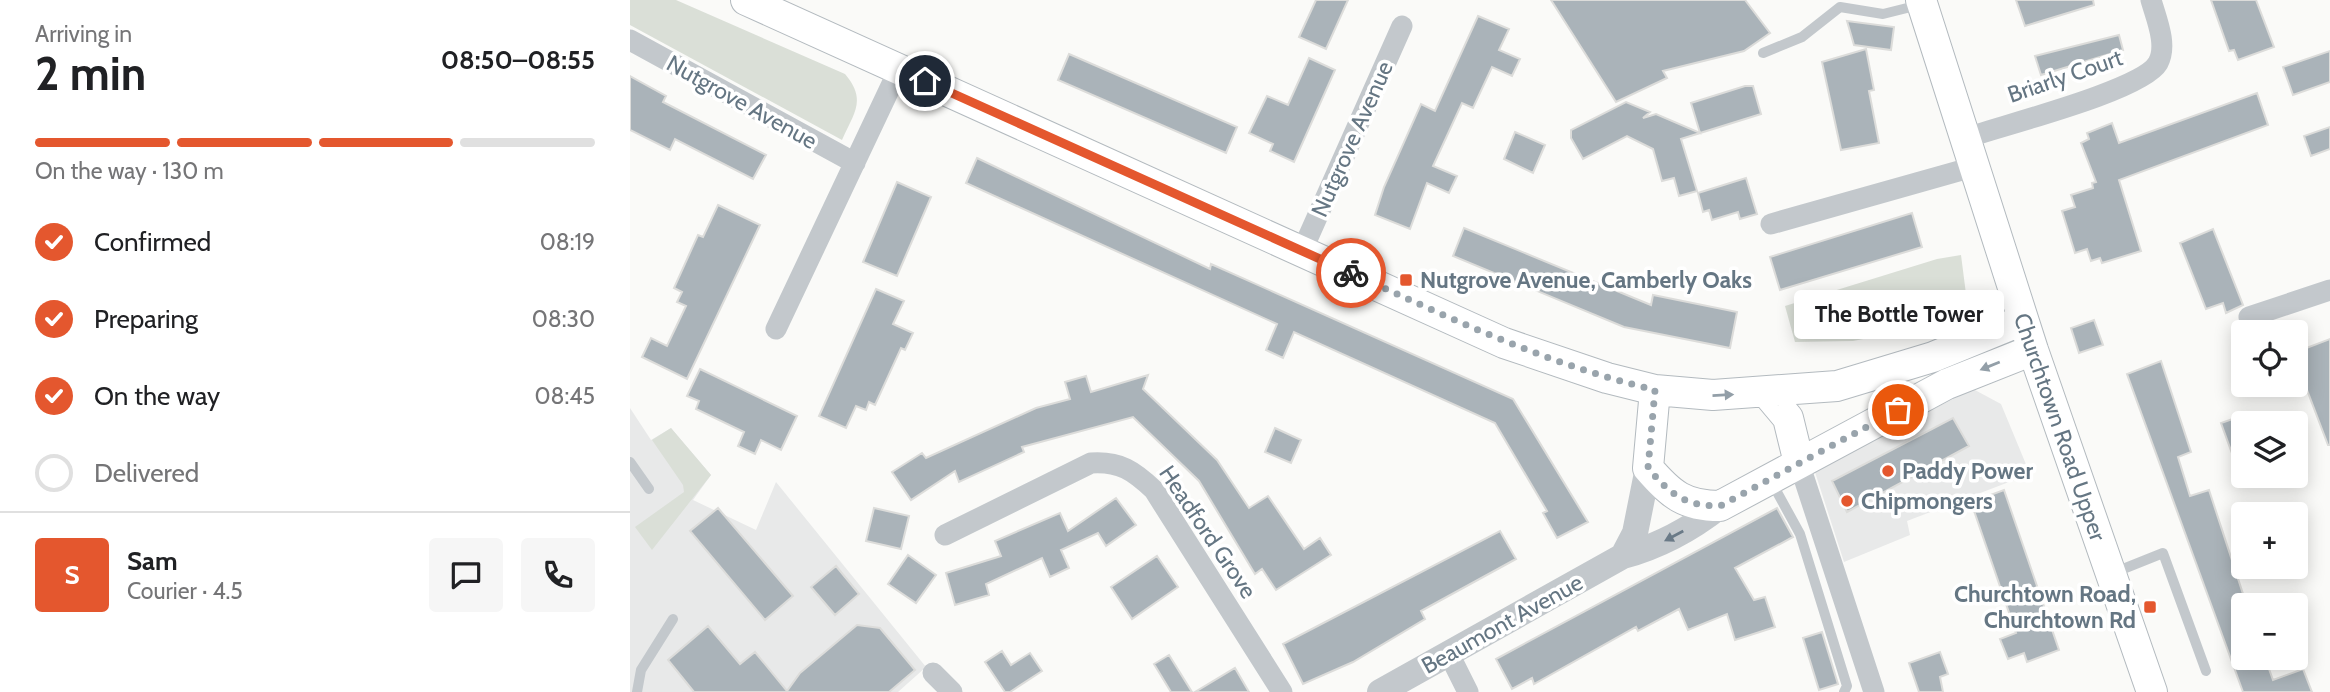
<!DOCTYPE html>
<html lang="en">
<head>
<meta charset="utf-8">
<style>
	:root { --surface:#fff; --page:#f6f6f6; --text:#202124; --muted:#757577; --line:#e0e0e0; --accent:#e4572e }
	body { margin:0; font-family:Cabin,sans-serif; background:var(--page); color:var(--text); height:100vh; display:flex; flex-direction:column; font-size:26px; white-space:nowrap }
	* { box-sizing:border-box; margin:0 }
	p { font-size:23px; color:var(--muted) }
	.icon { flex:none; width:38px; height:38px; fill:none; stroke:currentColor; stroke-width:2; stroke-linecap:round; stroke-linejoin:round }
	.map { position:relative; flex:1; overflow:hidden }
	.drawer { display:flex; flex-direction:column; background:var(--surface); width:630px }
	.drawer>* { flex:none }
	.controls { position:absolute; left:1601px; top:320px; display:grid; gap:14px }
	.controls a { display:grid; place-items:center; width:77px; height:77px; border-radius:7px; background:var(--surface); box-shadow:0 4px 18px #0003; font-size:35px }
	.pin { position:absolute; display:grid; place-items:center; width:60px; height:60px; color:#fff; margin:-30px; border:4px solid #fff; border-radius:50%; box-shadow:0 2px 7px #0007 }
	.courier { position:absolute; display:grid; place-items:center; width:70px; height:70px; margin:-35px; border:5px solid #e4572e; border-radius:50%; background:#fff; color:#222; box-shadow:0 2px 9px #0007 }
	.bubble { position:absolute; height:49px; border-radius:7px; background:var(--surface); box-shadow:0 4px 18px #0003; font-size:23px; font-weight:700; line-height:49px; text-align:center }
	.overview em { font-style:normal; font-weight:700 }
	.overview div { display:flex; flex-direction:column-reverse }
	.overview { display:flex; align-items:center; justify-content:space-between; height:119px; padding:0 35px }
	h1 { font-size:46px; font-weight:700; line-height:52px }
	.bar { display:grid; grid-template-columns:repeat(4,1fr); gap:10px 7px; align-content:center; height:84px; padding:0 35px }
	.bar i { height:9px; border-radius:5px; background:var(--line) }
	.bar .on { background:var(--accent) }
	.bar p { grid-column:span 4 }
	.line { display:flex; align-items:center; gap:18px; padding:0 35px; border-top:2px solid var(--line) }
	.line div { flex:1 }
	.round { display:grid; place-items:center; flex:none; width:74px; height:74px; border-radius:7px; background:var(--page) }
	ol { padding:0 35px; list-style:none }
	li { display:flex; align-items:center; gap:21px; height:77px }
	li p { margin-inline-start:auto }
	li .icon { padding:7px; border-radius:50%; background:var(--accent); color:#fff; stroke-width:4 }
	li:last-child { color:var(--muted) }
	li i { width:38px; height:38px; border:4px solid var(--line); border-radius:50% }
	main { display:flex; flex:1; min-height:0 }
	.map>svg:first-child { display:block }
	.built { fill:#e8e9e9 }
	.green { fill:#dadfd7 }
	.building { fill:#aab3b9; stroke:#dcdcda; stroke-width:2 }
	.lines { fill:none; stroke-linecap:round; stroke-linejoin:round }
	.secondary-casing { stroke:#b3babf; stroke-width:32 }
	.service { stroke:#c3c8cc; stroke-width:10 }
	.minor { stroke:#c3c8cc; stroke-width:21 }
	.tertiary { stroke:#c3c8cc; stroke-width:26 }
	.secondary { stroke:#fff; stroke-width:30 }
	.oneway { fill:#939fa8 }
	.oneway2 { fill:#6a7a87 }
	.done { stroke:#99a4ac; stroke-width:7; stroke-dasharray:0 12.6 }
	.route { stroke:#e4572e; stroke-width:9 }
	.poi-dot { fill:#e4572e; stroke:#fff; stroke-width:2.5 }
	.labels { text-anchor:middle; stroke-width:7; stroke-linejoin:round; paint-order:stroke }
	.street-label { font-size:23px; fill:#657683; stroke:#fff }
	.poi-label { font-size:23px; font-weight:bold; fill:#657683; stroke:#fff; text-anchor:start }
</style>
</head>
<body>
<main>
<section class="drawer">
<div class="overview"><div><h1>2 min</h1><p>Arriving in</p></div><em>08:50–08:55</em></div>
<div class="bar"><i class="on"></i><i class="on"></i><i class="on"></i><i></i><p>On the way · 130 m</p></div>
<ol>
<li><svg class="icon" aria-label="check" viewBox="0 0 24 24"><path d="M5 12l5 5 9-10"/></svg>Confirmed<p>08:19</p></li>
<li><svg class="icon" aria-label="check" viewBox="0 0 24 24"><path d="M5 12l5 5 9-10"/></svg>Preparing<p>08:30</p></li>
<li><svg class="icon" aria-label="check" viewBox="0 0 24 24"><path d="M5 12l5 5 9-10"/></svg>On the way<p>08:45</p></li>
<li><i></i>Delivered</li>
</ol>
<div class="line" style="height:126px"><b class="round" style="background:var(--accent);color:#fff">S</b><div><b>Sam</b><p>Courier · 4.5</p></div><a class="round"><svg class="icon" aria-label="chat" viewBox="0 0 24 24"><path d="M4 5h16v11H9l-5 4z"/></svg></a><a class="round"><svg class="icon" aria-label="phone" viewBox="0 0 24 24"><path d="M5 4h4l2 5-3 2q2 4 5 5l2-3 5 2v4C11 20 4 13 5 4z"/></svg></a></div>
</section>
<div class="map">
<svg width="1700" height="692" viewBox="0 0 1700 692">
	<rect width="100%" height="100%" fill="#fafaf8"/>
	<path class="built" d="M1343 389 1371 404 1400 474 1277 521 1280 535 1214 562 1184 469Z
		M0 408 21 440 41 428 81 475 63 500 126 530 146 482 296 667 268 692H0Z"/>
	<path class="green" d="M0 0H46L215 74C237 100 224 113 212 140L0 25Z
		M1331 255 1336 294 1329 303 1259 334 1223 341 1165 342 1155 306 1307 259Z
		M41 428 81 475 22 550 5 527 54 492 53 485 22 440Z"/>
	<path class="building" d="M686 0H718L696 49 669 37Z
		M921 0H1115L1140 33 1114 51 1033 71 1037 78 986 102Z
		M1386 0H1463L1464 5 1395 26Z
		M1581 0H1626L1644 47 1608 60 1604 50 1599 51Z
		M848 16 879 29 869 50 890 59 882 76 862 67 843 108 832 103 803 166 827 176 819 193 797 183 780 229 745 215 754 187 791 104 805 111Z
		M1217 21 1264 27 1261 50 1224 45Z
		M1489 35 1493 50 1411 75 1405 56Z
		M1236 49 1244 90 1239 91 1249 143 1211 150 1192 62Z
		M1700 51V82L1663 95 1653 67Z
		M439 54 607 127 596 153 428 80Z
		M679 58 705 70 664 162 640 151 643 144 619 133 637 96 658 105Z
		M0 76 36 96 33 102 136 155 123 179 45 139 40 150 0 130Z
		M1115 86H1123L1131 114 1051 139 1067 191 1049 196 1044 178 1032 181 1023 149 997 136 953 159 941 138V130L996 102 1020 112 1013 118 1026 114 1070 133 1061 103Z
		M1627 93 1638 125 1489 180 1511 251 1472 263 1470 258 1461 261 1457 249 1445 253 1432 211 1445 207 1441 195 1463 188 1462 183 1466 182 1451 143 1459 139 1457 133 1482 123 1489 143Z
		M1700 127V149L1681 156 1674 136Z
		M885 132 915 145 903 173 874 159Z
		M347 158 580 269 581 264 883 399 958 522 927 538 913 513 917 511 865 423 664 332 653 358 636 350 647 324 336 183Z
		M1116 178 1127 214 1110 219 1108 212 1082 220 1079 210 1073 212 1068 193Z
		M267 182 301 197 267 276 233 262Z
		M88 205 130 225 57 379 12 357 21 338 37 346 56 306 47 302 52 292 44 288 68 235 73 237Z
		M1282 213 1292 247 1150 290 1140 257Z
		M834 228 1021 305 1023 295 1107 312 1100 348 994 327 823 256Z
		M1583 229 1613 305 1596 313 1593 303 1576 309 1550 243Z
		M246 289 274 301 263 324 283 333 275 350 271 348 245 405 239 402 236 410 226 406 216 428 189 416Z
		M1464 320 1473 345 1449 353 1441 328Z
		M1700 339V445H1698L1666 361V352Z
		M1531 361 1561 452 1548 457 1560 496 1579 490 1614 597V658H1635L1643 680 1673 669 1682 692H1613L1497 374Z
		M70 369 167 416 151 450 131 440 125 454 108 446 114 432 66 409 69 401 57 396Z
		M518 375 513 389 587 460 619 508 638 496 674 549 690 538 701 555 646 590 632 569 625 574 569 481 503 417 392 447 394 452 329 482 325 471 281 500 262 472 292 453 296 458 406 408 440 399 435 382 456 376 461 392Z
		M1614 415V478H1611L1591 423Z
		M1323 418 1339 446 1217 512 1202 481Z
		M645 428 671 440 661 463 635 452Z
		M1374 490 1429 650 1397 662 1394 653 1378 659 1370 639 1386 633 1341 502Z
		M486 498 506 525 476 546 468 533 431 550 439 568 420 577 412 558 356 584 359 595 325 605 316 573 371 556 365 541 430 513 438 531Z
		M88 508 163 596 135 620 60 531Z
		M244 508 279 516 271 549 236 541Z
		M1147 508 1163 537 1105 568 1124 600 1135 597 1145 627 1105 640 1097 614 1058 630 1049 609 1008 631 1006 627 904 684 902 678 882 689 866 659Z
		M870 531 886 559 791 611 795 619 723 662 673 684 653 644Z
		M278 555 306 575 286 603 258 584Z
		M527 556 548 587 502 619 481 587Z
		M206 566 229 594 205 615 181 587Z
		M227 625 250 628 285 670 259 692H64L38 660 78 626 110 664 125 652 157 691 170 673Z
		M1192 632 1208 684 1189 690 1173 638Z
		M372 651 381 665 400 653 412 671 380 692H375L355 662Z
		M1310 652 1318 674 1310 677 1313 692H1289L1279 663Z
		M539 655 562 692H541L524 664Z
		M605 668 619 692H565Z"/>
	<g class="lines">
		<g class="secondary-casing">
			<path id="secondary" d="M116 0 874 343 977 378 1025 390 1083 395 1207 386 1303 357 1393 320
				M1291 0 1403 350 1522 692
				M1025 390 1018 468C1041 495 1055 506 1090 506L1317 384 1403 350
				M1137 393 1158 418 1169 463"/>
		</g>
		<path class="service" d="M1133 53 1172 37 1210 7 1253 14 1289 5
			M0 462 19 489
			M1141 481 1170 534 1217 686 1214 692
			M1483 573 1533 553 1576 671
			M7 692 11 670 43 619"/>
		<path class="minor" d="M0 40 225 163
			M1333 139C1369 126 1512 91 1528 63 1538 45 1526 18 1521 0
			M1141 224 1343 167
			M672 251 772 26
			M1619 317 1700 290
			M146 329 269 69
			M1169 463 1244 692
			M315 535 461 463C490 461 504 471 524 490L652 692
			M819 654 838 692
			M303 673 322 692"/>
		<path class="tertiary" d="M993 556 1005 533 1018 468
			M750 692 993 556C1030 546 1061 529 1090 506"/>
		<use href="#secondary" class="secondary"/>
	</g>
	<defs><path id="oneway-solid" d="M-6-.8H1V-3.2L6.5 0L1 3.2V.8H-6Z" transform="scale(1.75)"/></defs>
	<g class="oneway">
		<use href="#oneway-solid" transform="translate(1360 366) rotate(158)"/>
		<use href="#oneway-solid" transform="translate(1093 395) rotate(-3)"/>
	</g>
	<use class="oneway2" href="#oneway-solid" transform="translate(1044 536) rotate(152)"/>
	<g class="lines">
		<path class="done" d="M721 273C822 319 916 364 1025 390L1018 468C1041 495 1055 506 1090 506L1268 410"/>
		<path class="route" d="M295 81 721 273"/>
	</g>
	<g class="poi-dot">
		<rect x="769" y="273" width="14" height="14" rx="3.5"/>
		<circle cx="1258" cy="471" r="7"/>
		<circle cx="1217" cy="501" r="7"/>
		<rect x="1513" y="600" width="14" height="14" rx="3.5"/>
	</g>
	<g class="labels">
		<g class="street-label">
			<text transform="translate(1435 76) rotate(-19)" y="8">Briarly Court</text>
			<text transform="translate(112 102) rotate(29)" y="8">Nutgrove Avenue</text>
			<text transform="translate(722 139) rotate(-66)" y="8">Nutgrove Avenue</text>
			<text transform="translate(1430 427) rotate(71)" y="8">Churchtown Road Upper</text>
			<text transform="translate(578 532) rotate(56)" y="8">Headford Grove</text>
			<text transform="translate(872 624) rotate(-29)" y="8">Beaumont Avenue</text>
		</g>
		<g class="poi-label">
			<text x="790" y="288">Nutgrove Avenue, Camberly Oaks</text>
			<text x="1272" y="479">Paddy Power</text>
			<text x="1231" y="509">Chipmongers</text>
			<text x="1506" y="602" text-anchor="end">Churchtown Road,<tspan x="1506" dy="26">Churchtown Rd</tspan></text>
		</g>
	</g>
</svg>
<div class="controls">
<a><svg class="icon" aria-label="locate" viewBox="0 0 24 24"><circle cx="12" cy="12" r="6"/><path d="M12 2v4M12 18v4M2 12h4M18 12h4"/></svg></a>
<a><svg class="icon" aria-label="layers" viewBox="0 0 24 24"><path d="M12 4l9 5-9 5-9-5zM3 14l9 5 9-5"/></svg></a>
<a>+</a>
<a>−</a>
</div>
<div class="pin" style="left:1268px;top:410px;background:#ea580c"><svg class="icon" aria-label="bag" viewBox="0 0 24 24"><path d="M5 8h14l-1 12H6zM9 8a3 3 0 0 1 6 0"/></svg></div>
<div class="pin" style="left:295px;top:81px;background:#1f2937"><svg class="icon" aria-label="home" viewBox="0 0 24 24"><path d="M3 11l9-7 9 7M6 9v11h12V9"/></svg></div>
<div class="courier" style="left:721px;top:273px"><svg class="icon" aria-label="bike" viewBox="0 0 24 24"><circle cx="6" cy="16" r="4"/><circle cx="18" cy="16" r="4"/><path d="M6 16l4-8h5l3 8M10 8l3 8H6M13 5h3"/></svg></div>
<div class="bubble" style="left:1164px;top:290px;width:210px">The Bottle Tower</div>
</div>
</main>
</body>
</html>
